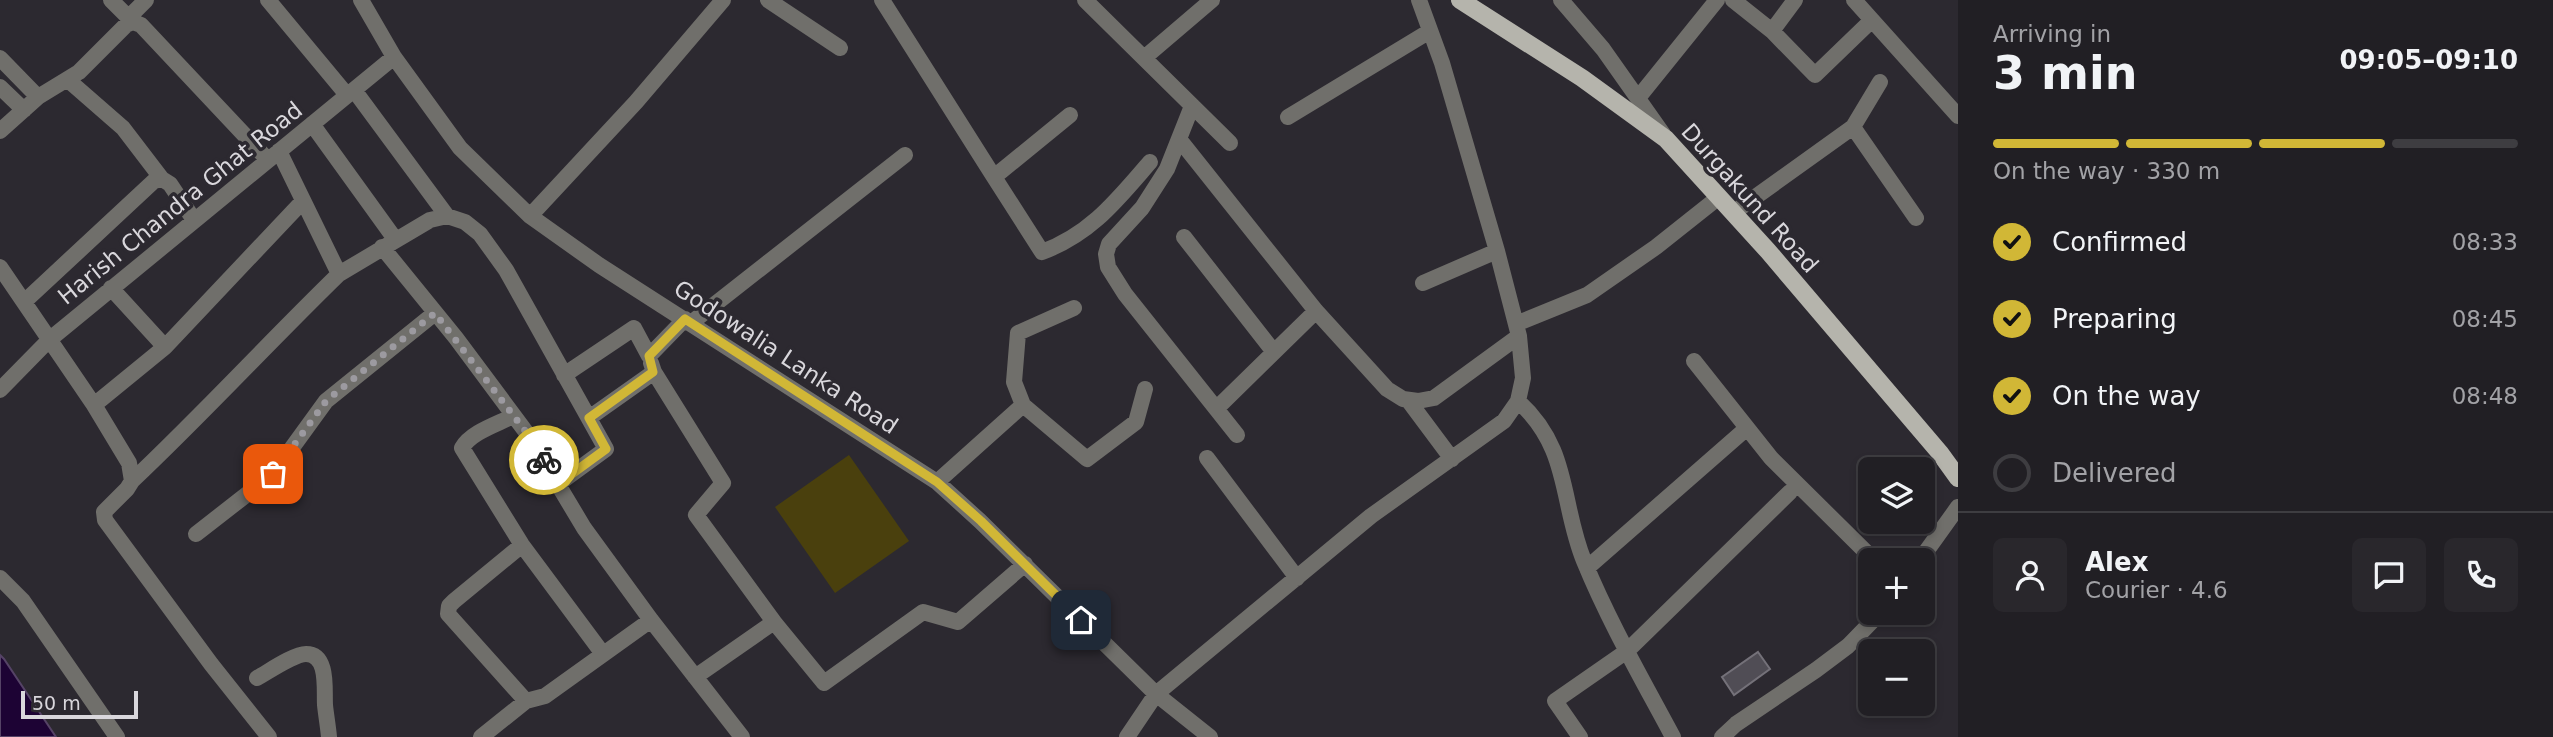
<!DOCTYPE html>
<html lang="en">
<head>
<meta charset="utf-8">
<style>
	:root { --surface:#211f24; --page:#29272c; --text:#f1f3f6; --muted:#a2a2a6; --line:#3e3d41; --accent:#d1b736 }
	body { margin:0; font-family:"DejaVu Sans",sans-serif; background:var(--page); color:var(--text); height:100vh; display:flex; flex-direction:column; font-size:26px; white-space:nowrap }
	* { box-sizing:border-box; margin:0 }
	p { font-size:23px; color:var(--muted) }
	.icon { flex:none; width:38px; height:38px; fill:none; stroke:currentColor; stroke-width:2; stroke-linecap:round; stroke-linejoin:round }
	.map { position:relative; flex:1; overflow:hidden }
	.side { display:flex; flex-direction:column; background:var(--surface); width:595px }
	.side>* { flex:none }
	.tools { position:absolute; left:1858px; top:457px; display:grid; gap:14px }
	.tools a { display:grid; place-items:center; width:77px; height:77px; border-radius:10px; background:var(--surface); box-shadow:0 4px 10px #0003,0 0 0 2px var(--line); font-size:35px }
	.scale { position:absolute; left:21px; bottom:18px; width:117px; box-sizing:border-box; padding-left:7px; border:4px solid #d9d7dc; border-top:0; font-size:19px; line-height:24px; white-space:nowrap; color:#d9d7dc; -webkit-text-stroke:5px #2c2930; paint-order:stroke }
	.pin { position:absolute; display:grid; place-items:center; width:60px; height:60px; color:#fff; margin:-30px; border-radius:14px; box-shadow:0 4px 10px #0006 }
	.courier { position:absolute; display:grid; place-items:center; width:70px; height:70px; margin:-35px; border:5px solid #d1b736; border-radius:50%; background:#fff; color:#222; box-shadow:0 2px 9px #0007 }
	.summary em { font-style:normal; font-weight:700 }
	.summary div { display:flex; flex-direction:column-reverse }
	.summary { display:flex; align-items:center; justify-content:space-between; height:119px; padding:0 35px }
	h1 { font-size:46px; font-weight:700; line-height:52px }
	.bar { display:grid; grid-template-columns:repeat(4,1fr); gap:10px 7px; align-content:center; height:84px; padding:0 35px }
	.bar i { height:9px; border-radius:5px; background:var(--line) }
	.bar .on { background:var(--accent) }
	.bar p { grid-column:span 4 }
	.line { display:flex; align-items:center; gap:18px; padding:0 35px; border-top:2px solid var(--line) }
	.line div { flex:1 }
	.round { display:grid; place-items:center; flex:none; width:74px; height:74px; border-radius:10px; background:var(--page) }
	ol { padding:0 35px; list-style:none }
	li { display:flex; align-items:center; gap:21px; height:77px }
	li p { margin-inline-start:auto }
	li .icon { padding:7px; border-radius:50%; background:var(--accent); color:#111; stroke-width:4 }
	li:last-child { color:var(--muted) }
	li i { width:38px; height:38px; border:4px solid var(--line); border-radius:50% }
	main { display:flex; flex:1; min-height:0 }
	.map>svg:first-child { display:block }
	.green { fill:#4a400d }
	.water { fill:#1d0334; stroke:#554366; stroke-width:2 }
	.building { fill:#504d55; stroke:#747179; stroke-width:2 }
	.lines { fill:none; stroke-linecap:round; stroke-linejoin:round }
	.minor { stroke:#706f6b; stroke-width:16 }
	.major { stroke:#b5b4ac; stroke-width:18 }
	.done { stroke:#9c9aa0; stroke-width:7; stroke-dasharray:0 12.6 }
	.route { stroke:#d1b736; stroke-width:9 }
	.labels { text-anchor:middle; stroke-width:7; stroke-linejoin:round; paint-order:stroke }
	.street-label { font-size:23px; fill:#d9d7dc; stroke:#2c2930 }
</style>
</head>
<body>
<main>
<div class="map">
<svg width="1958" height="737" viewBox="0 0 1958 737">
	<rect width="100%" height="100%" fill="#2c2930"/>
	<path class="green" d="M849 455 909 541 835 593 775 507Z"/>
	<path class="water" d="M0 655 4 659 56 737H0Z"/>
	<path class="building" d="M1758 652 1770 669 1734 695 1722 677Z"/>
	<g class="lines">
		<path class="minor" d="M111 0 133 22
			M268 0 347 95
			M361 0 394 57 460 148 530 216 599 265 937 482 980 521 1156 694 1210 737
			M768 0 840 48
			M882 0 994 177 1070 115
			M1085 0 1230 143
			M1561 0 1603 49 1663 134
			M1733 0 1772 31 1795 0
			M1854 0 1958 116
			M129 17 146 0
			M1772 31 1815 75 1872 20
			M0 58 38 97
			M1144 58 1212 0
			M68 80 123 128 162 179
			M0 87 24 110
			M354 90 447 216
			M1638 98 1717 0
			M1192 106 1167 169 1142 208 1109 244 1106 254 1108 267 1125 294 1237 435
			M1288 117 1430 31
			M312 124 395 239
			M1853 127 1880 82
			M0 131 38 97 79 72 126 25 133 22 141 25 268 160
			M1179 139 1316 311 1387 389 1403 399 1418 401 1434 398 1519 336
			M994 177 1042 252C1091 234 1117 200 1150 162
			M1733 213 1853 127 1916 218
			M530 216 636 102 723 0
			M1184 237 1274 352
			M382 247 456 338 529 436 584 528 651 620 742 737
			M0 267 94 405 129 463 132 481 127 489 104 512 105 520 211 664 269 737
			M339 274 430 220 447 216 465 222 480 234 506 270 606 449 558 484
			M1423 283 1497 251
			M111 288 165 347
			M24 302 154 181 162 179 170 184 194 220
			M1074 308 1018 333 1014 382 1023 405 1087 459 1136 422 1145 389
			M691 323 905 155
			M1516 324 1587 295 1656 247 1719 197
			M1694 361 1771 458 1874 560
			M654 372 723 483 696 515 774 622
			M564 375 634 328 649 356 685 319
			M0 390 49 340 394 57
			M1408 400 1452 459
			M1518 401C1571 449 1560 502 1584 561 1609 622 1642 679 1673 737
			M94 405 165 347 303 201
			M1217 408 1316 311
			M513 416C498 424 471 432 462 448L522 545 603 654
			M589 418 654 372 651 363
			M1207 458 1297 578
			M132 481C203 414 269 342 339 274L279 151
			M937 482 1023 405
			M196 534 273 474 326 401 435 313
			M522 545 454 601 449 606 448 614 526 701
			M1920 560 1958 507
			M1587 568 1747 428
			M0 578 23 601 117 737
			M695 677 774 622 824 683 923 612 958 622 1025 564
			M257 678C268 672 294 654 306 654 329 654 324 690 325 705 326 715 328 726 329 737
			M481 737 526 701 545 696 651 620
			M1127 737 1156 694 1371 516 1504 421 1518 401 1523 378 1519 336 1497 251 1442 63 1419 0
			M1580 737 1555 701 1627 651 1790 492
			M1722 737 1736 724 1816 670 1848 646 1881 612"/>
		<path class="major" d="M1460 0 1582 78 1666 139 1768 251 1940 453 1958 478"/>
	</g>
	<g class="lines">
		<path class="done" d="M273 474 326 401 435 313 529 436 544 460"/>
		<path class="route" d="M544 460 558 484 606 449 589 418 653 372 649 356 685 319 937 482 981 521 1081 620"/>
	</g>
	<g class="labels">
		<g class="street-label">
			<text transform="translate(1750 198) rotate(48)" y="8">Durgakund Road</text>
			<text transform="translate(180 203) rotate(-39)" y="8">Harish Chandra Ghat Road</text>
			<text transform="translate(786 357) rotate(33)" y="8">Godowalia Lanka Road</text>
		</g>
	</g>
</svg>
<div class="tools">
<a><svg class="icon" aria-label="layers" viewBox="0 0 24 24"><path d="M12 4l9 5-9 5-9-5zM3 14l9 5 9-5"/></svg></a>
<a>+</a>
<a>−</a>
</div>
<div class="scale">50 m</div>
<div class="pin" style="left:273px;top:474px;background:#ea580c"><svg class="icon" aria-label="bag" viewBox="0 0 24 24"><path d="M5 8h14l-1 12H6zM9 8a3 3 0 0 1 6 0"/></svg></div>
<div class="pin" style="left:1081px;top:620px;background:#1f2937"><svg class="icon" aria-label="home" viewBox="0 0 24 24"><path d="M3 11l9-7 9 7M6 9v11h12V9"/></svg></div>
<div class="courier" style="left:544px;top:460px"><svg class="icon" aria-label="bike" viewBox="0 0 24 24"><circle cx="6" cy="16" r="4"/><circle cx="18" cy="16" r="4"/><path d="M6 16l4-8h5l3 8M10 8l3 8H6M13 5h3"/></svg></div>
</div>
<section class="side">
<div class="summary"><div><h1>3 min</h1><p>Arriving in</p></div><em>09:05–09:10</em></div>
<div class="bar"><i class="on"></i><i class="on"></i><i class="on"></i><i></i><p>On the way · 330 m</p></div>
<ol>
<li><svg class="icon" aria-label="check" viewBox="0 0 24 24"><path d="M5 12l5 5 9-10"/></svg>Confirmed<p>08:33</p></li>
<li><svg class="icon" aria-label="check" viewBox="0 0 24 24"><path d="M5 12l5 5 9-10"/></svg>Preparing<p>08:45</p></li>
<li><svg class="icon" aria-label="check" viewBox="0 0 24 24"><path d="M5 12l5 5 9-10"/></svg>On the way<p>08:48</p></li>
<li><i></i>Delivered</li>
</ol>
<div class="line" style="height:126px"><a class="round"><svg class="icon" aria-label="person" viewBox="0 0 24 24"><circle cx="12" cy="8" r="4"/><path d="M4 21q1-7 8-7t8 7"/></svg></a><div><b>Alex</b><p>Courier · 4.6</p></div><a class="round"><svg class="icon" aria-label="chat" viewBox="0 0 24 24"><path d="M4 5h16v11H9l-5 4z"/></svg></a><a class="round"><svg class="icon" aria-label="phone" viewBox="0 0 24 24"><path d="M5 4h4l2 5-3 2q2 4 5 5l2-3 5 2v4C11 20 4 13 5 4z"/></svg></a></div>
</section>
</main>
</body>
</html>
